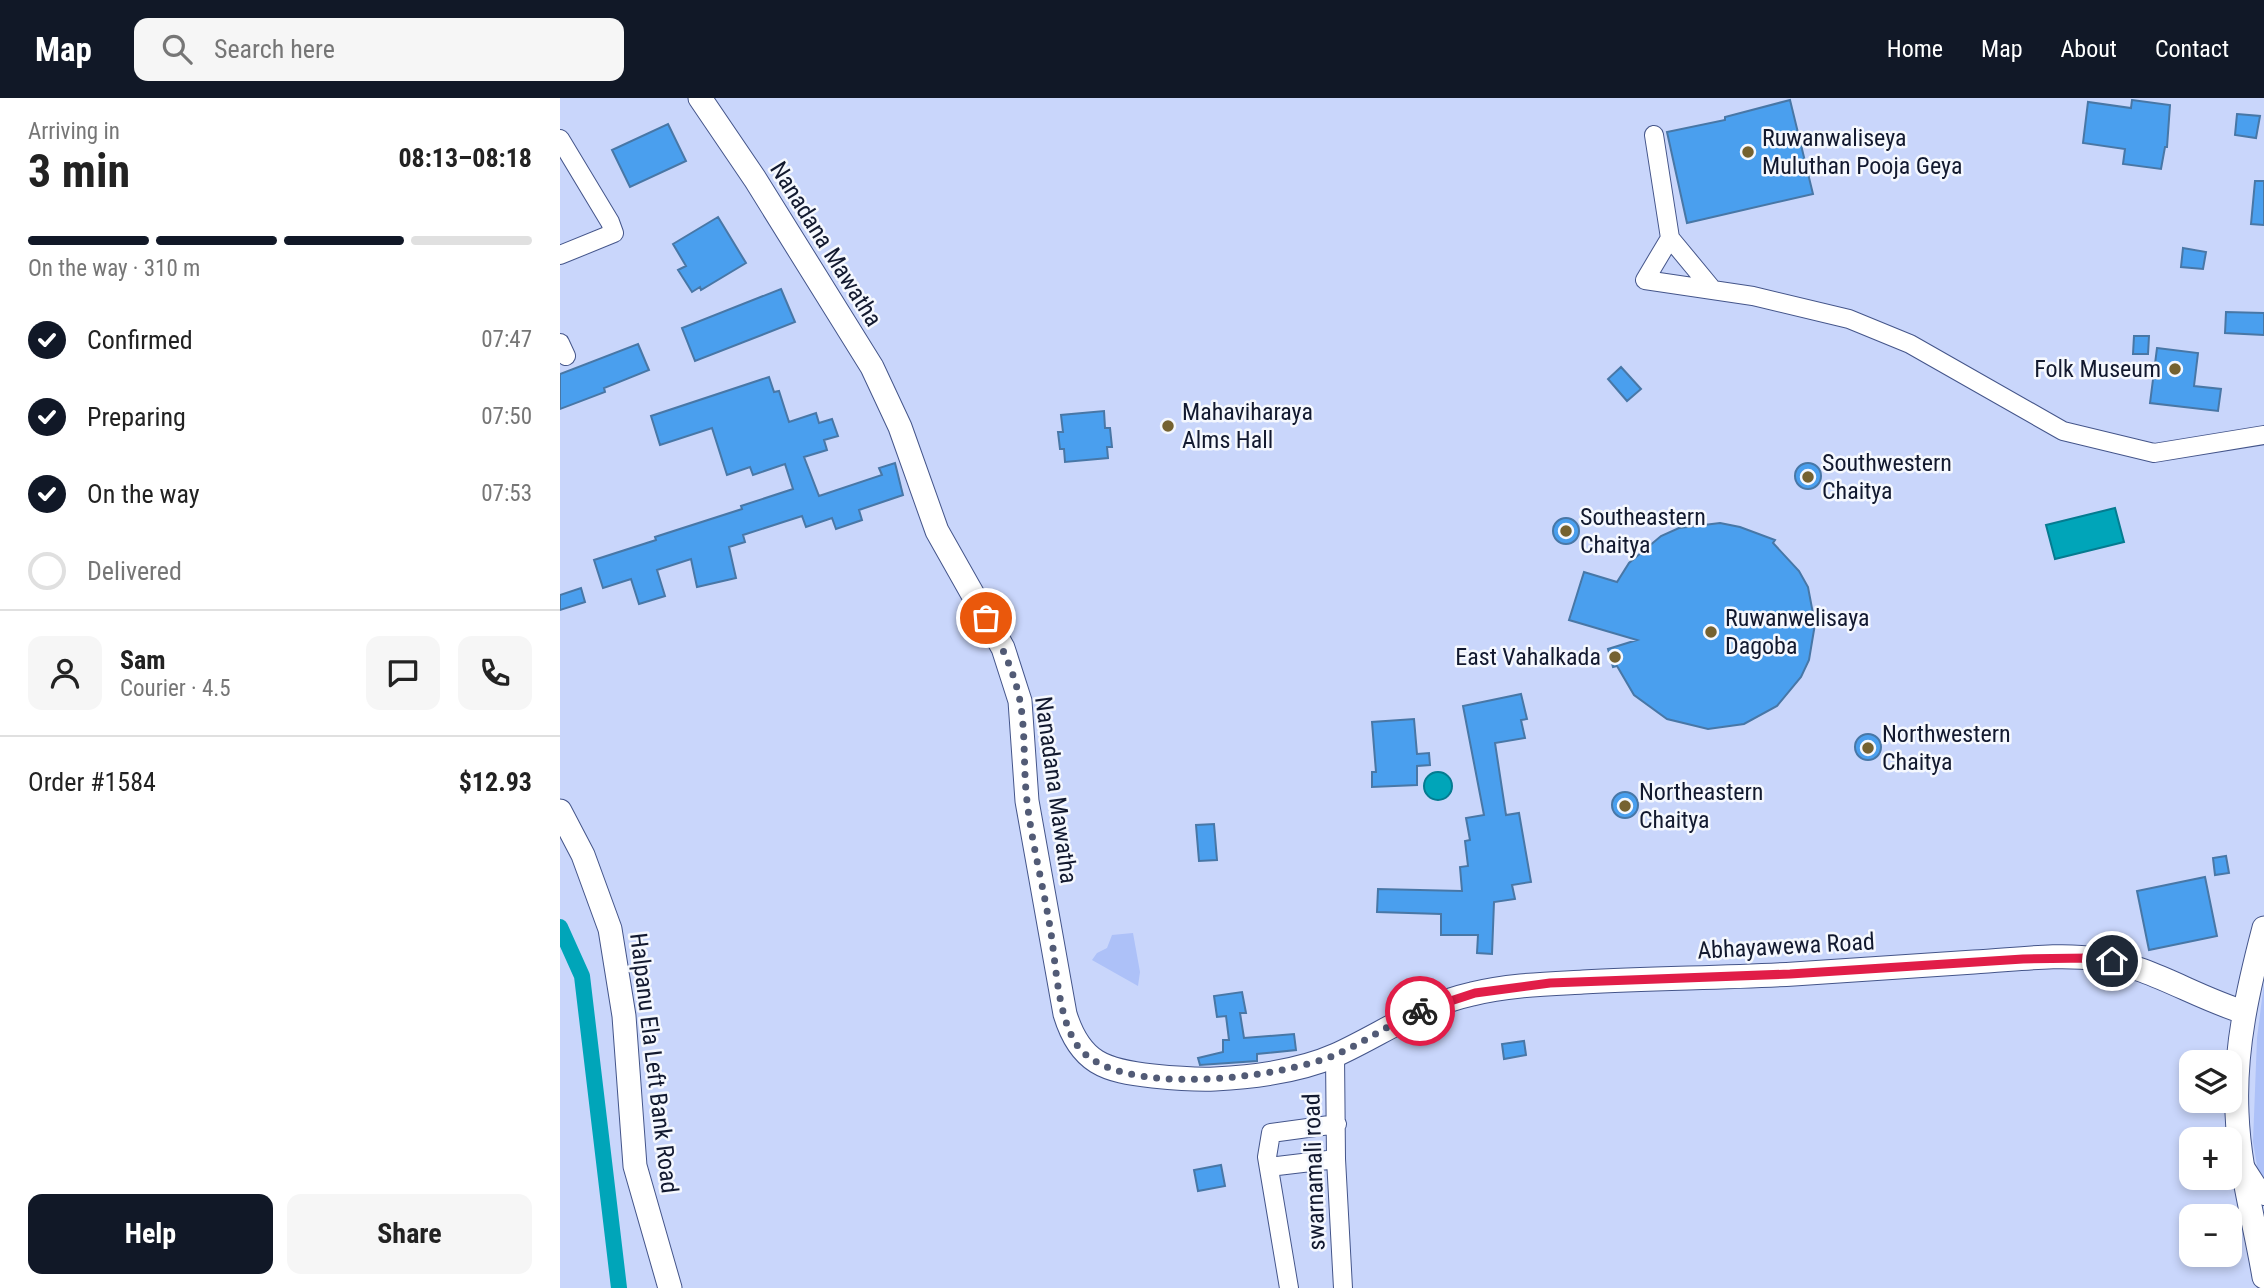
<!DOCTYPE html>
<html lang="en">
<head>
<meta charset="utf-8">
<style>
	:root { --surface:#fff; --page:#f6f6f6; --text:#222; --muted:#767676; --line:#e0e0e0; --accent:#111827 }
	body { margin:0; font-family:"Roboto Condensed",sans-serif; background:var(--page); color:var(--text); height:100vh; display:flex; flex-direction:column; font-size:26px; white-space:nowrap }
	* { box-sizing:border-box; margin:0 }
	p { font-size:23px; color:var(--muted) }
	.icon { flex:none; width:38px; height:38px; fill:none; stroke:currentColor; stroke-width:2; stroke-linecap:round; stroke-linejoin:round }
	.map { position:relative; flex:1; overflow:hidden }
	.sheet { display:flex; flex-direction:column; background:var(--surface); width:560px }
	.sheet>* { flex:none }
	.tools { position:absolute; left:1619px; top:952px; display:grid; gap:14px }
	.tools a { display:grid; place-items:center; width:63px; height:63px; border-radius:14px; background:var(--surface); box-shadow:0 4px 10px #0003; font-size:35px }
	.pin { position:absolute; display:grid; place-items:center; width:60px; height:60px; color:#fff; margin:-30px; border:4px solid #fff; border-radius:50%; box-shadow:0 2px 7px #0007 }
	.courier { position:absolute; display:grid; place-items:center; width:70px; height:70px; margin:-35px; border:5px solid #e11d48; border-radius:50%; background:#fff; color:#222; box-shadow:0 2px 9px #0007 }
	.summary em { font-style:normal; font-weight:700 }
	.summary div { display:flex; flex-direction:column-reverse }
	.summary { display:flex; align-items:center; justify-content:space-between; height:119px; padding:0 28px }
	h1 { font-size:46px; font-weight:700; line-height:52px }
	.bar { display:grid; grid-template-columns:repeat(4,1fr); gap:10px 7px; align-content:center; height:84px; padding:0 28px }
	.bar i { height:9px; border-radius:5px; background:var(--line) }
	.bar .current { background:var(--accent) }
	.bar p { grid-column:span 4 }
	.line { display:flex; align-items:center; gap:18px; padding:0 28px; border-top:2px solid var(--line) }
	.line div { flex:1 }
	.round { display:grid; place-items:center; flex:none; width:74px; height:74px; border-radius:14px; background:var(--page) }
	ol { padding:0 28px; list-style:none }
	li { display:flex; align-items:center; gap:21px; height:77px }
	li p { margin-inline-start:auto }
	li .icon { padding:7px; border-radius:50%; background:var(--accent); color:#fff; stroke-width:4 }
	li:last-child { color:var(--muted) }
	li i { width:38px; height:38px; border:4px solid var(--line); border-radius:50% }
	.action { display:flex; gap:14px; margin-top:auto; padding:14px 28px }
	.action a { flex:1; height:80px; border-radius:14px; background:var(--accent); color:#fff; font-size:28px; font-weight:700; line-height:80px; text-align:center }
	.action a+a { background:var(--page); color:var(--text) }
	header { display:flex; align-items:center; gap:42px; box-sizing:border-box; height:98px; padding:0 35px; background:var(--accent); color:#fff }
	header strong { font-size:33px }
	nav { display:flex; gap:38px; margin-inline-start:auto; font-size:24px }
	.search { width:490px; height:63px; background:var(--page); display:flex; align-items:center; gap:18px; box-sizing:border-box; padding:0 24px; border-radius:14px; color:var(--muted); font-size:26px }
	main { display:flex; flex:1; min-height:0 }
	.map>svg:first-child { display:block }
	.green { fill:#adc1f8 }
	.water { fill:#00a5b9; stroke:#057b90; stroke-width:2 }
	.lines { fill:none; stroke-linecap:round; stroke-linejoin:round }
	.canal { stroke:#00a5b9; stroke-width:16 }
	.building { fill:#4a9fee; stroke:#4877a6; stroke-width:2 }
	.minor-casing { stroke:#44558a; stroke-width:20 }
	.major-casing { stroke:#44558a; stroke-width:25 }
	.minor { stroke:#fff; stroke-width:18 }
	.major { stroke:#fff; stroke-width:23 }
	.done { stroke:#525b76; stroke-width:7; stroke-dasharray:0 12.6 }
	.route { stroke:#e11d48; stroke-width:9 }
	.poi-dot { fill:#756231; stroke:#f5f8fe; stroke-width:2.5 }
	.labels { text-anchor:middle; stroke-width:5; stroke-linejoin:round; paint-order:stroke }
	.poi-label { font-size:24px; fill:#12192f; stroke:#f5f8fe; text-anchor:start }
	.street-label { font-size:24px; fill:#12192f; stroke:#f5f8fe }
</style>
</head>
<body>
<header>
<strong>Map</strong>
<div class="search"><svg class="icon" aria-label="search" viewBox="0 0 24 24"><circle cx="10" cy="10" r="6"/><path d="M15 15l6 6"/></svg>Search here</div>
<nav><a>Home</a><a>Map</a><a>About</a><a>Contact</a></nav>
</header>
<main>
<section class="sheet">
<div class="summary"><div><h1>3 min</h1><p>Arriving in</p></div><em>08:13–08:18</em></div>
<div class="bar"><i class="current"></i><i class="current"></i><i class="current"></i><i></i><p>On the way · 310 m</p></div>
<ol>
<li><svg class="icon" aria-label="check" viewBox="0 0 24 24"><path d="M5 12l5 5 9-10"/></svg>Confirmed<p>07:47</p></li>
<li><svg class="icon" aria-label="check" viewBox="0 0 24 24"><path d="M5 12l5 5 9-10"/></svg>Preparing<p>07:50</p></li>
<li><svg class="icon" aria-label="check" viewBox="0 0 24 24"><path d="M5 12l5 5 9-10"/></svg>On the way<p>07:53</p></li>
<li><i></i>Delivered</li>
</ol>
<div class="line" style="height:126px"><a class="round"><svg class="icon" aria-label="person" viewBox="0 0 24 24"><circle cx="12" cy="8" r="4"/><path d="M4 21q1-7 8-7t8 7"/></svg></a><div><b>Sam</b><p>Courier · 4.5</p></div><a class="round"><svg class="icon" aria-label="chat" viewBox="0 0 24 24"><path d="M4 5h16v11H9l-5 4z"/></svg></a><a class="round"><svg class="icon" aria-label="phone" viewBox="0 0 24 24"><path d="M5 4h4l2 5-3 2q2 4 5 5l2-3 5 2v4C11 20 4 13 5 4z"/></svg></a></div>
<div class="line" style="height:91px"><div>Order #1584</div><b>$12.93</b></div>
<div class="action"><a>Help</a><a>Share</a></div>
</section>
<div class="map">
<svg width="1704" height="1190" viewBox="0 0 1704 1190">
	<rect width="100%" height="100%" fill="#c9d6fb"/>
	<path class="green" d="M573 835 580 874 578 888 532 862 537 855 547 850 552 837Z
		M1704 885V1109L1693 1044 1697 940Z"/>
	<path class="water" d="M1555 410 1564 444 1495 461 1486 427Z
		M864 688a14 14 0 1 1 28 0a14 14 0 1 1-28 0Z"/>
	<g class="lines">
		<path class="canal" d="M0 829 22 878 59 1190"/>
	</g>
	<path class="building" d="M1230 2 1253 96 1127 125 1107 34 1165 22V19Z
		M1572 2 1610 7 1607 49H1605L1601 71 1563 66 1565 51 1523 45 1528 4 1571 10Z
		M1677 16 1700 18 1696 40 1675 37Z
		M108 26 126 63 70 89 52 52Z
		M1695 83H1704V127L1691 126Z
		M158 119 186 165 141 192 140 189 132 194 118 172 126 168 113 146Z
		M1623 150 1646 154 1643 171 1621 169Z
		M221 191 235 224 135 263 122 230Z
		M1666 214 1704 215V237L1665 235Z
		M1574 238H1589L1588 256H1573Z
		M78 246 89 272 44 290 45 294 0 311V276Z
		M1597 250 1638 255 1634 288 1661 291 1658 313 1590 305Z
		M1061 269 1081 291 1067 303 1048 281Z
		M209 279 214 294 219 293 229 324 256 315 259 325 272 321 278 338 264 342 267 352 244 359 259 398 322 377 319 370 335 365 343 397 299 412 302 422 276 431 272 420 246 429 242 418 183 437 185 444 169 449 176 480 137 489 131 461 97 472 105 498 79 506 71 481 43 490 34 462 96 442 95 439 182 411 181 408 233 391 225 366 193 377 190 369 167 377 152 330 100 347 91 318Z
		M544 313 545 330H550L552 349H547L548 360 505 364 504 351H500L498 334H503L501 317Z
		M1235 378a13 13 0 1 1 26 0a13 13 0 1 1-26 0Z
		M993 433a13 13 0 1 1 26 0a13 13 0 1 1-26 0Z
		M1160 425 1180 429 1215 442 1213 445 1239 473 1248 489 1255 526 1249 562 1241 579 1217 608 1184 626 1148 631 1107 621 1074 597 1057 568 1053 569 1048 551 1077 542 1009 522 1024 474 1057 484 1069 465 1101 438 1119 430Z
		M21 490 25 504 0 512V497Z
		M961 596 967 621 961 622 965 640 935 645 946 717 959 715 971 784 952 787 955 801 934 804 932 856 917 855 918 837H881V816L817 814 818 791 902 793 900 769 908 768 905 743 910 742 906 720 924 717 903 608Z
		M854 621 857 656 869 655 870 667 857 668V687L812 689V674H816L812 624Z
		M1295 649a13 13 0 1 1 26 0a13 13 0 1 1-26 0Z
		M1052 707a13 13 0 1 1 26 0a13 13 0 1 1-26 0Z
		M654 726 657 762 639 763 636 727Z
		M1666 758 1669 775 1655 777 1653 760Z
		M1645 779 1657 838 1589 852 1577 793Z
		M682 894 686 915H680L684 940 734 936 736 952 697 956V963L640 967 638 960 663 954V942H669L666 918 657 919 654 898Z
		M964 943 966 957 944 961 942 946Z
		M661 1067 665 1088 638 1093 634 1072Z"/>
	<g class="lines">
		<g class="minor-casing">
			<path id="minor" d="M1094 37 1110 140 1153 192
				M0 41 50 124 54 135 0 157
				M1110 140 1085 182 1193 198 1289 221 1350 246 1503 333 1594 355 1704 337
				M0 245 6 258
				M775 957 776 1061 783 1190
				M709 1069 776 1061
				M1686 1070 1704 1098
				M729 1190 707 1059 711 1035 777 1026"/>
		</g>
		<g class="major-casing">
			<path id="major" d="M140 0 195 81 312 269 340 329 377 433 443 550 460 603 467 703 505 916C520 965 545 973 593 978 613 980 634 982 655 981 694 979 740 973 776 957 824 935 859 908 912 896 948 887 986 886 1023 884 1093 880 1164 880 1234 876 1294 872 1354 868 1414 864 1454 862 1498 855 1538 861 1590 868 1634 899 1684 914
				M0 713 23 757 50 831 64 918 75 1068 110 1190
				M1704 830C1688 891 1674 952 1677 1015 1679 1071 1695 1125 1704 1179"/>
		</g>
		<use href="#minor" class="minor"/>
		<use href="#major" class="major"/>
	</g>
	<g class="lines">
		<path class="done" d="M426 520C441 546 454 573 460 603 466 636 463 670 467 703 472 746 483 787 490 829 496 863 497 918 517 947 555 1002 721 980 775 957 804 945 830 925 860 913"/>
		<path class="route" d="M860 913 915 895 990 885 1230 876 1463 861 1530 860 1552 863"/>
	</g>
	<g class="poi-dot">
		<circle cx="1188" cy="54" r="7"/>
		<circle cx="1615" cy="271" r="7"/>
		<circle cx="608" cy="328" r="7"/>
		<circle cx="1248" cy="379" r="7"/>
		<circle cx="1006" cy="433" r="7"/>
		<circle cx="1151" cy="534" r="7"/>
		<circle cx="1055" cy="559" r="7"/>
		<circle cx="1308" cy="650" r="7"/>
		<circle cx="1065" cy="708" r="7"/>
	</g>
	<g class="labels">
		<g class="poi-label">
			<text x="1202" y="48">Ruwanwaliseya<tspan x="1202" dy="28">Muluthan Pooja Geya</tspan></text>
			<text x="1601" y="279" text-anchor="end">Folk Museum</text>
			<text x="622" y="322">Mahaviharaya<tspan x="622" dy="28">Alms Hall</tspan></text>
			<text x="1262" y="373">Southwestern<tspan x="1262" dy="28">Chaitya</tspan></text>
			<text x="1020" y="427">Southeastern<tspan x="1020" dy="28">Chaitya</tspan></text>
			<text x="1165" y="528">Ruwanwelisaya<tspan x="1165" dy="28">Dagoba</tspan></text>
			<text x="1041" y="567" text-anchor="end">East Vahalkada</text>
			<text x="1322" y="644">Northwestern<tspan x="1322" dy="28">Chaitya</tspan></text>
			<text x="1079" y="702">Northeastern<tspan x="1079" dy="28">Chaitya</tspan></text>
		</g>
		<g class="street-label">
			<text transform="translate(266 146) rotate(58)" y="8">Nanadana Mawatha</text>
			<text transform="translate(496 692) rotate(82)" y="8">Nanadana Mawatha</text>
			<text transform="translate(1226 848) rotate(-3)" y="8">Abhayawewa Road</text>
			<text transform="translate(94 965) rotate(83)" y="8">Halpanu Ela Left Bank Road</text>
			<text transform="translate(754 1074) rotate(-92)" y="8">swarnamali road</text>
		</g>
	</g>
</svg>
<div class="tools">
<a><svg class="icon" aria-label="layers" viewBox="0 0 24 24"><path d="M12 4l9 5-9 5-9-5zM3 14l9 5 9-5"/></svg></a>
<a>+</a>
<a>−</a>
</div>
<div class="pin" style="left:426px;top:520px;background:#ea580c"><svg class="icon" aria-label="bag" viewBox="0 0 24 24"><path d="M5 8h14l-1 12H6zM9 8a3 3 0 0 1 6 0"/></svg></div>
<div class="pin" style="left:1552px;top:863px;background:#1f2937"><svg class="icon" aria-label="home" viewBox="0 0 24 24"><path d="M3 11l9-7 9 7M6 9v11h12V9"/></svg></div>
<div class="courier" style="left:860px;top:913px"><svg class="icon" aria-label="bike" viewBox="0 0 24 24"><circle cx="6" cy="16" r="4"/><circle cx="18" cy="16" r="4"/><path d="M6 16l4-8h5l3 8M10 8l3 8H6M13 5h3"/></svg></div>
</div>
</main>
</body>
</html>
